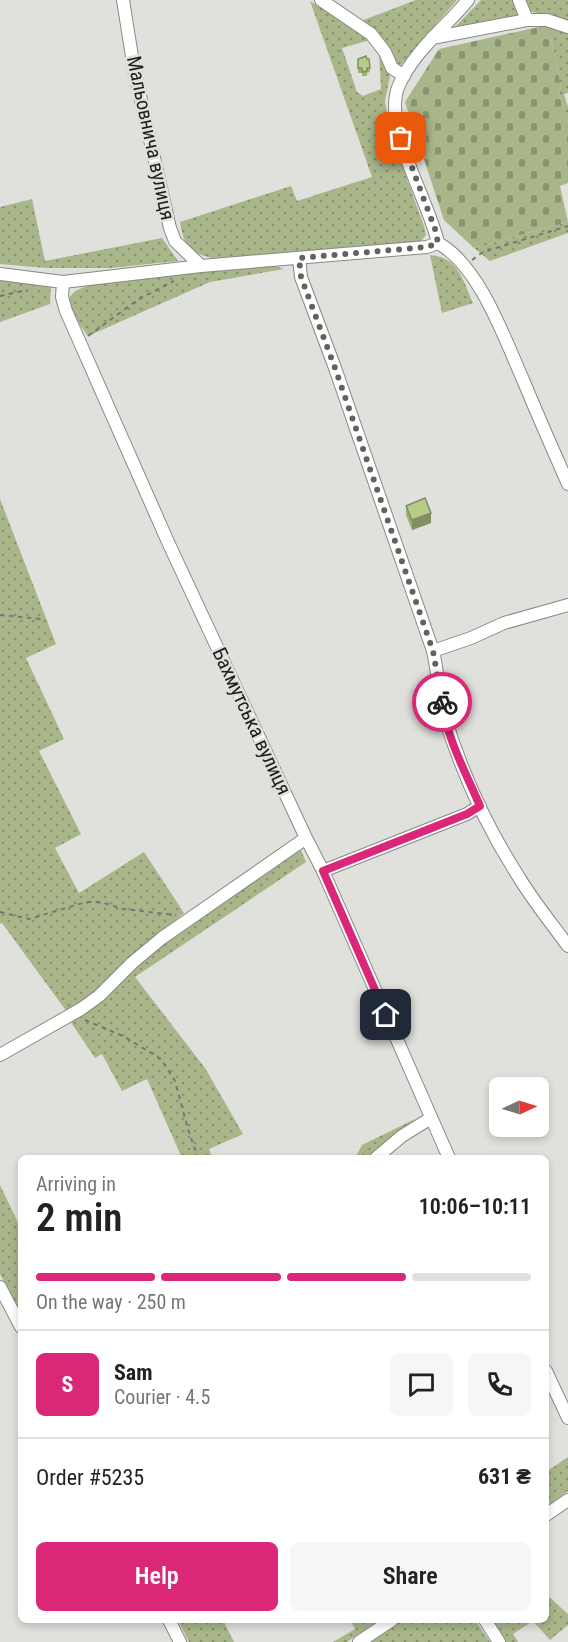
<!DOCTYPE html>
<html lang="en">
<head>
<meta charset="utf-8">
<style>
	:root { --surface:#fff; --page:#f6f6f6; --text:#222; --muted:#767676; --line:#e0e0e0; --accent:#db2777 }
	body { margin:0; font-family:"Roboto Condensed",sans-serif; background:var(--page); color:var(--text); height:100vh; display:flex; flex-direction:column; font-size:22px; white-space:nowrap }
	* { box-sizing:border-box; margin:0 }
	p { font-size:20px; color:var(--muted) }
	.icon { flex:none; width:33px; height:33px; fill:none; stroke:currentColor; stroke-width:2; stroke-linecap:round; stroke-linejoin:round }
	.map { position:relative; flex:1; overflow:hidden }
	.drawer { position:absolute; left:18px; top:1155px; width:531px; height:468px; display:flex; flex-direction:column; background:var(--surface); border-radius:9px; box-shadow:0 3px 9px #0003 }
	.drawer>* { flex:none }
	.needle { width:39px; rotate:86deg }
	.buttons { position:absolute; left:489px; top:1077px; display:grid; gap:12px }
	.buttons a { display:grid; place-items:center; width:60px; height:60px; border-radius:9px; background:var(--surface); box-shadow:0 3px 9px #0003; font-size:30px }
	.pin { position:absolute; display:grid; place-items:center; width:51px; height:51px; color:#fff; margin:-26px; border-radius:12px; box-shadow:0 3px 9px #0006 }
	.courier { position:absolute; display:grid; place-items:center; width:60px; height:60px; margin:-30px; border:4px solid #db2777; border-radius:50%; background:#fff; color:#222; box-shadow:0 2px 8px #0007 }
	.head em { font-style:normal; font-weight:600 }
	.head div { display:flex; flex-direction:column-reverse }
	.head { display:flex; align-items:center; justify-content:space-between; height:102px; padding:0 18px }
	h1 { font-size:39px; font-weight:600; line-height:45px }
	.bar { display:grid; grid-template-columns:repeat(4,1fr); gap:9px 6px; align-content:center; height:72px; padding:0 18px }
	.bar i { height:8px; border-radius:4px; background:var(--line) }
	.bar .active { background:var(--accent) }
	.bar p { grid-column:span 4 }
	.line { display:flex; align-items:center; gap:15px; padding:0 18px; border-top:2px solid var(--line) }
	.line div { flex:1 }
	.round { display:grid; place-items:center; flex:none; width:63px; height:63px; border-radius:9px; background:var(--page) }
	.primary-button { display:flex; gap:12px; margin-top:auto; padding:12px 18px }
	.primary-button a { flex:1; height:69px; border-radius:9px; background:var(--accent); color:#fff; font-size:24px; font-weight:600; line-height:69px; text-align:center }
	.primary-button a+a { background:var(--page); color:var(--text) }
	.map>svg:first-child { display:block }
	.grass { fill:url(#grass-dots) }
	.cemetery { fill:url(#cemetery-stones) }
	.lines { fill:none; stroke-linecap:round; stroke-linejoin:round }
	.minor-casing { stroke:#878985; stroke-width:14 }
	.path { stroke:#777875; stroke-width:2; stroke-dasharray:4.5 4.5; stroke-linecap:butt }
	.minor { stroke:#fff; stroke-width:12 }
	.wall { fill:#9eaf77 }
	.shaded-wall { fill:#818f61 }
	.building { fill:#b8cc8a; stroke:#818f61; stroke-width:1.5 }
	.done { stroke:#626360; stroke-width:6; stroke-dasharray:0 10.8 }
	.route { stroke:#db2777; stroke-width:8 }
	.labels { text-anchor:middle; stroke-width:5; stroke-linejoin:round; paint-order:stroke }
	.street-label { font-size:20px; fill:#1e1f1d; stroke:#e0e1dd }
</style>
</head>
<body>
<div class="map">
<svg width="568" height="1642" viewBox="0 0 568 1642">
	<defs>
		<pattern id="grass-dots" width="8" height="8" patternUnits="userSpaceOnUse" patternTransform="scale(1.5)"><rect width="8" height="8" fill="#a8b689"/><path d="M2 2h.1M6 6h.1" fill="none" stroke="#88936f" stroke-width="1.8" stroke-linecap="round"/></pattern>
		<pattern id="cemetery-stones" width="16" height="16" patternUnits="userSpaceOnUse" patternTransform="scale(1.5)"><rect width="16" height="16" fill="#a8b689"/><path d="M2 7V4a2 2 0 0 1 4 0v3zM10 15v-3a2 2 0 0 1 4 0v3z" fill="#88936f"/></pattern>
	</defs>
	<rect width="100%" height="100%" fill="#e0e1dd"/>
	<path class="grass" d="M416 0H457L399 67 385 41 361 21Z
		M481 0H516L521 15 451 31Z
		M525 0H568V22L529 11Z
		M310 1 370 40 342 48 357 92 363 96 381 89 379 53 390 76 385 101 390 132 424 226 426 235 420 242 213 258C188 253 184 244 180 222L291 186 297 201 372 177Z
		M548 25 568 30V93L564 94 568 107V123L559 93 561 86Z
		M32 199 45 261 162 238 178 261 110 268H46L0 264V207Z
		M568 222V233L490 261 474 248Z
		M430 255C459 257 463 281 473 303L442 313Z
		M275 266 284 269 210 282 88 336C68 308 54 294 97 283L241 267Z
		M0 278 51 284 50 304 0 322Z
		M0 499 56 644 26 658 64 739 39 751 81 834 55 848 79 893 144 852 184 913 128 960 100 990 67 1012 2 923 0 924Z
		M300 848 306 862 135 977 205 1068 243 1134 209 1149 212 1158H182L147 1079 122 1091 102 1054 95 1058 70 1021 146 956Z
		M415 1119 368 1158H355L362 1145Z
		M0 1185 21 1229V1315L0 1274Z
		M568 1457V1491L546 1507V1472Z
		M546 1594 568 1614V1625L550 1640 533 1621 513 1634 518 1642H505L489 1620H546Z
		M178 1620H223L234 1642H189Z
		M350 1620H380L347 1642H333L355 1629Z
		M403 1620H475L490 1642H370Z"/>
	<path class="cemetery" d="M548 25 561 86 559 93 568 123V183L560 186 568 222 474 248 444 220 405 102 439 49Z"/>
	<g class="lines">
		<g class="minor-casing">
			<path id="minor" d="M123 0 134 69 170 228 175 241 201 266
				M321 0 371 34 385 52 392 68 404 76
				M519 0 527 20
				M432 38 527 20H547L568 27
				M438 243C480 266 505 340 524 382 538 416 553 450 568 484
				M438 243C429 200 381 125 399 85 414 51 445 28 468 0
				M299 258 301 277 335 368 433 651C438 672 439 699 445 718 462 773 489 831 520 879 534 902 552 924 568 946
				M0 274 63 282 201 266 427 247 438 243
				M63 282 62 297 66 311 168 542 306 838 323 871 449 1158
				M433 651 471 638 504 623 568 605
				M323 871 467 814 480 806
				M0 1055 81 1009 99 996 132 963 162 938 306 838
				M376 1158 402 1136 431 1118
				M0 1287 21 1327
				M546 1371 568 1418
				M546 1515 568 1500
				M169 1620 180 1642
				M485 1620 499 1642
				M359 1642 392 1620"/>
		</g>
		<path class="path" d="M472 260 483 252 568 226
			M0 296 27 290
			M88 336 139 299 174 281
			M0 615 41 619
			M0 912 29 919 86 902H101L123 909 176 915
			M85 1020 123 1036 161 1059 175 1081 188 1129 198 1158"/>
		<use href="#minor" class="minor"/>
	</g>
	<path class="wall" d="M358 59H369L370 72 367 73V76H362V73H358Z
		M406 506 431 523 412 530 406 515Z"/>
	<path class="shaded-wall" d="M431 513V523L412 530V520Z"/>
	<path class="building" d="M366 56 367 59H369L370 68H367V71L362 72V68H358V59Z
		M425 498 431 513 412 520 406 506Z"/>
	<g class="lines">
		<path class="done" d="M401 138 435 229 438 243 427 247 299 258 301 277 335 368 433 651 442 702"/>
		<path class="route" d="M386 1015 323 871 467 814 480 806C466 773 447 739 442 702"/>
	</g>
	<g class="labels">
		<g class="street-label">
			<text transform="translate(151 138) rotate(78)" y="7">Мальовнича вулиця</text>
			<text transform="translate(252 721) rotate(65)" y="7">Бахмутська вулиця</text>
		</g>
	</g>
</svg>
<div class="buttons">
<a><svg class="needle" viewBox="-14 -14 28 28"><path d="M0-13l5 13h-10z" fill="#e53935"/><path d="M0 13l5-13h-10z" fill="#767676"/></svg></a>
</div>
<div class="pin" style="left:401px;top:138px;background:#ea580c"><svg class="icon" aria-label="bag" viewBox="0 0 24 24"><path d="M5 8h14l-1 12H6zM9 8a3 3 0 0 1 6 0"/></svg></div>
<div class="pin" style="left:386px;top:1015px;background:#1f2937"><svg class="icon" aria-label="home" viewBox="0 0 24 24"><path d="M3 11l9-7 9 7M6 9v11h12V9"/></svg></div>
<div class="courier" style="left:442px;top:702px"><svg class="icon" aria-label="bike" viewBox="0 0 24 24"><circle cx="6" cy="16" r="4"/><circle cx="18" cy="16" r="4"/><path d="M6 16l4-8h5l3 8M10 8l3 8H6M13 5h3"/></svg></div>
<section class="drawer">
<div class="head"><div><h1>2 min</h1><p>Arriving in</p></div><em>10:06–10:11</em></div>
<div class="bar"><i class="active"></i><i class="active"></i><i class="active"></i><i></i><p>On the way · 250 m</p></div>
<div class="line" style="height:108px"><b class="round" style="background:var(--accent);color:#fff">S</b><div><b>Sam</b><p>Courier · 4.5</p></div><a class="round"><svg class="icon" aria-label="chat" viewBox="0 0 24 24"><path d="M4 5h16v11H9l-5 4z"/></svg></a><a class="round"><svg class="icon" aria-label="phone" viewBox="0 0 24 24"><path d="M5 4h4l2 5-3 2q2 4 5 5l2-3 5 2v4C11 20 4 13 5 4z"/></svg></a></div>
<div class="line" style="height:78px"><div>Order #5235</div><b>631 ₴</b></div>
<div class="primary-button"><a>Help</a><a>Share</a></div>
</section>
</div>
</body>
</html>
